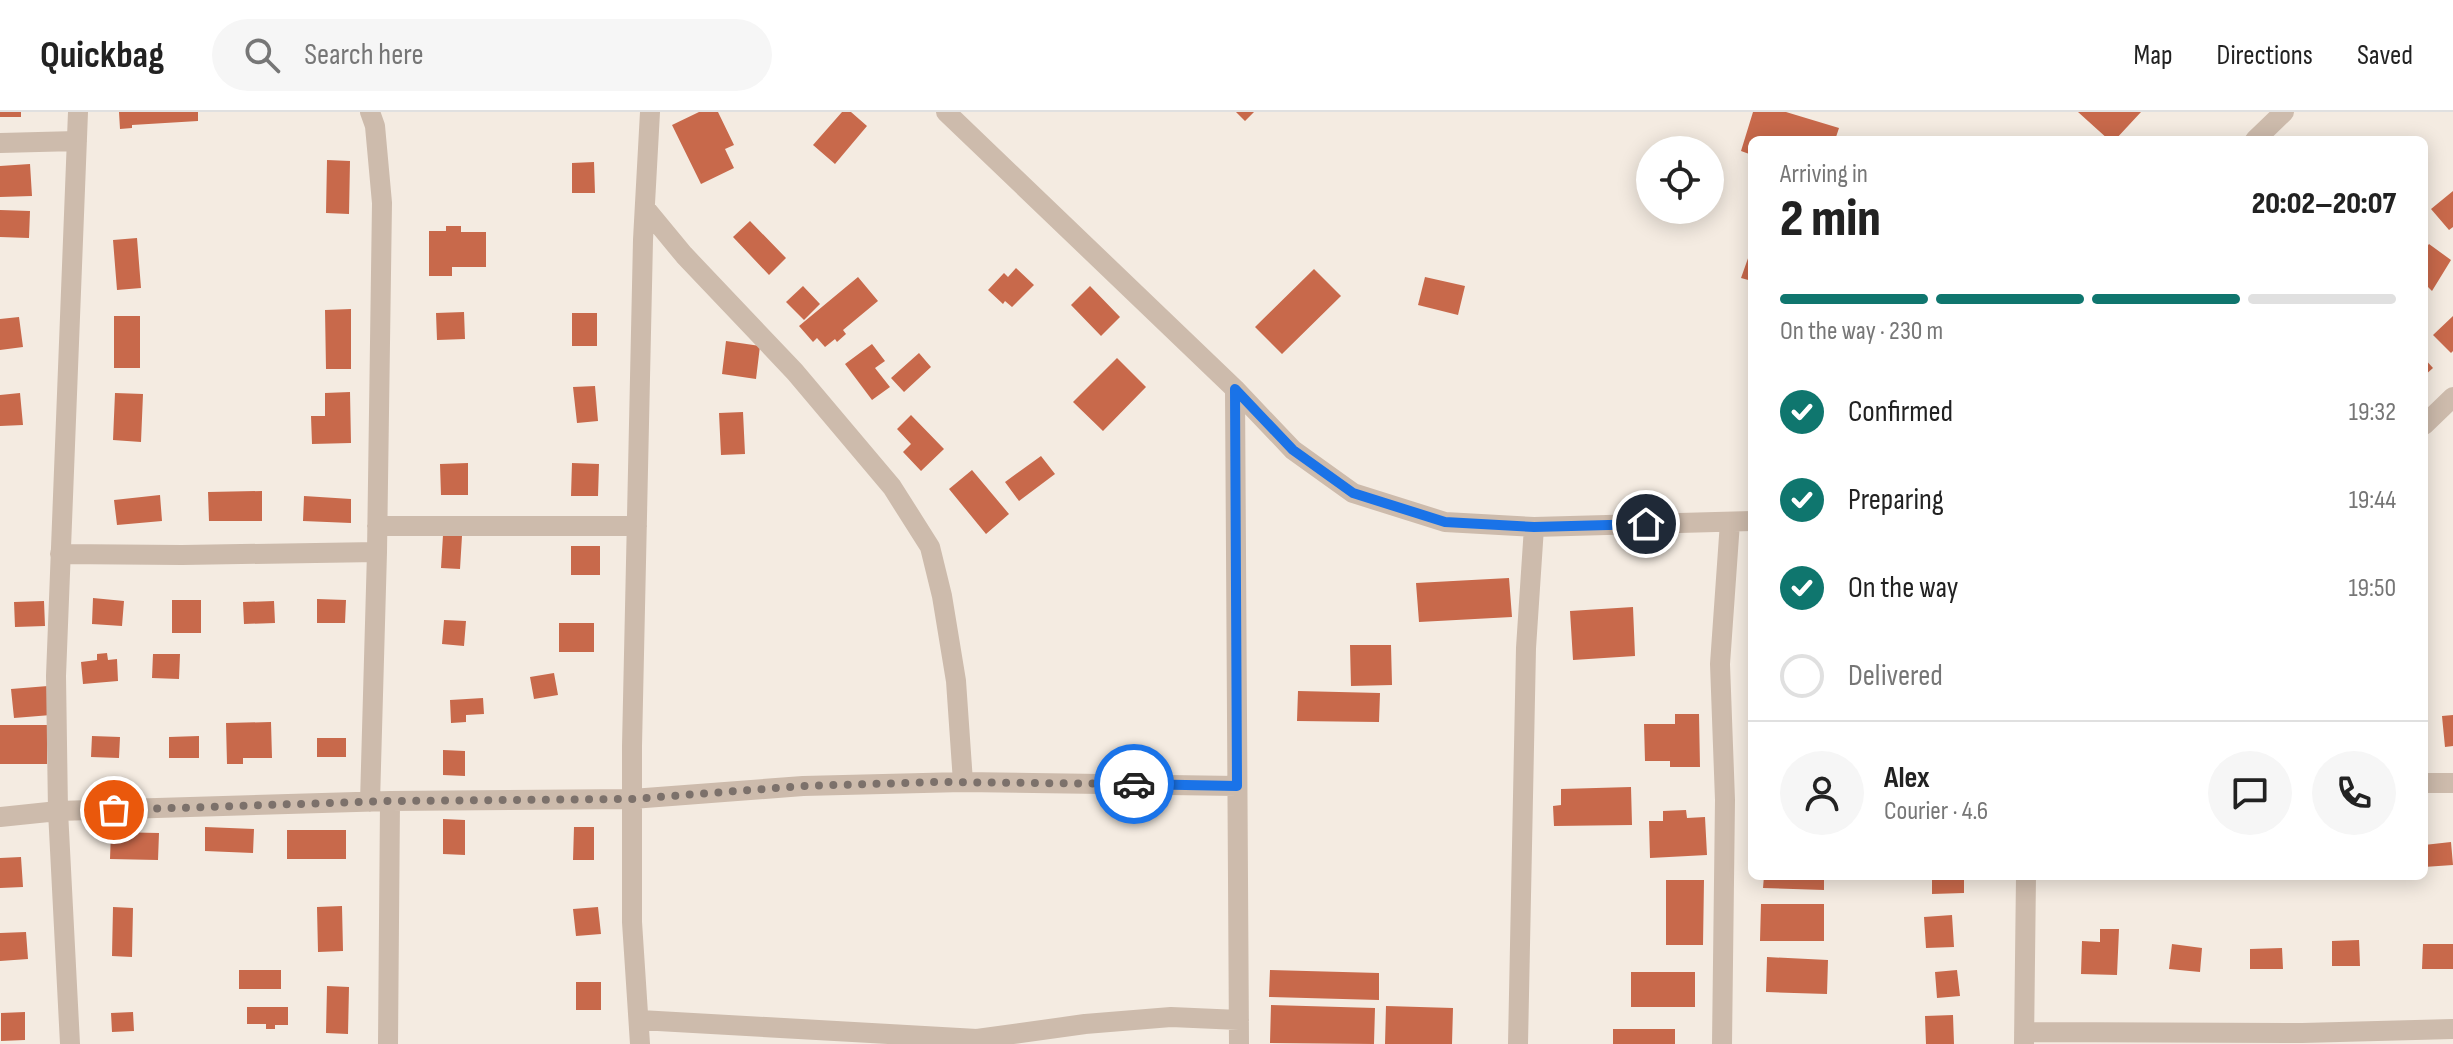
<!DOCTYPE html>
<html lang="en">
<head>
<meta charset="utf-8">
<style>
	:root { --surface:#fff; --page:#f6f6f6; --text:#222; --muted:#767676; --line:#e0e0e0; --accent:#0f766e }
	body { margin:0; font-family:"Sofia Sans Condensed",sans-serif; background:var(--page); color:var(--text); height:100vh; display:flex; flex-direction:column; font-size:30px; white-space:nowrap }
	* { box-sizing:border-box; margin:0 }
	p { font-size:26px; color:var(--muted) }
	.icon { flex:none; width:44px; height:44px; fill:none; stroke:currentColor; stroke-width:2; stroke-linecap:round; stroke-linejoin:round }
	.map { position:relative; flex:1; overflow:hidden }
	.sheet { position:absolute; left:1748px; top:24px; width:680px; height:744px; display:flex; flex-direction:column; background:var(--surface); border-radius:12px; box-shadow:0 4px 20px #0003 }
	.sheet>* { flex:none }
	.fabs { position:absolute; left:1636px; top:24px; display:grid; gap:16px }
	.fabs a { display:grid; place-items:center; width:88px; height:88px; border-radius:50%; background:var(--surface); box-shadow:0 4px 20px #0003; font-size:40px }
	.pin { position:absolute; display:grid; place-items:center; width:68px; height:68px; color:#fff; margin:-34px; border:4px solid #fff; border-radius:50%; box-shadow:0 2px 8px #0007 }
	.courier { position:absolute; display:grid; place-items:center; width:80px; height:80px; margin:-40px; border:6px solid #1a73e8; border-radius:50%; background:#fff; color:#222; box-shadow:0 2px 10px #0007 }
	.summary em { font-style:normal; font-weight:800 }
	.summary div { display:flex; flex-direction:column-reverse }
	.summary { display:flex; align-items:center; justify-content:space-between; height:136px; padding:0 32px }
	h1 { font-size:52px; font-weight:800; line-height:60px }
	.bar { display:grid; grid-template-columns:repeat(4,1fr); gap:12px 8px; align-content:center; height:96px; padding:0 32px }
	.bar i { height:10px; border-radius:6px; background:var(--line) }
	.bar .current { background:var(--accent) }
	.bar p { grid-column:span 4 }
	.line { display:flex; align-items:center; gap:20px; padding:0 32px; border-top:2px solid var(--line) }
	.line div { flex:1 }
	.round { display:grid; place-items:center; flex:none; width:84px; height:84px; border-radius:42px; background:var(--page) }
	ol { padding:0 32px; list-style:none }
	li { display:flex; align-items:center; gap:24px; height:88px }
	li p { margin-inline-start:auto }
	li .icon { padding:8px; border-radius:50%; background:var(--accent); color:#fff; stroke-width:4 }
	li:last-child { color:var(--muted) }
	li i { width:44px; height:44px; border:4px solid var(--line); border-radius:50% }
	header { display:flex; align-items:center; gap:48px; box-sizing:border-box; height:112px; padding:0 40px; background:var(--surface); border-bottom:2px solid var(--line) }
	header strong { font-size:38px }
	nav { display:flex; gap:44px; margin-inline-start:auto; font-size:28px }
	.search { width:560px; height:72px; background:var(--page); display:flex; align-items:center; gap:20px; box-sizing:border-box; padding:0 28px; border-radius:44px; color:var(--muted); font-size:30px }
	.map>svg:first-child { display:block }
	.building { fill:#c8694b }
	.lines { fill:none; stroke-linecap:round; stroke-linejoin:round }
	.minor { stroke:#cdbbac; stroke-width:20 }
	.done { stroke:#7c716b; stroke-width:8; stroke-dasharray:0 14.4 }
	.route { stroke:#1a73e8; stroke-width:10 }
</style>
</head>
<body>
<header>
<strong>Quickbag</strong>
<div class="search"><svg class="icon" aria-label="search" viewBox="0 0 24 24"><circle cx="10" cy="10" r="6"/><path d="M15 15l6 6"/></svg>Search here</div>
<nav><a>Map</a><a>Directions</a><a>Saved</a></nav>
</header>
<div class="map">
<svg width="2453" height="932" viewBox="0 0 2453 932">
	<rect width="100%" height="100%" fill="#f4ebe1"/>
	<path class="building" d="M0 0H21V5H0Z
		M119 0H198V9L132 13V16L120 17Z
		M699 0H718L734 33 725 37 734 56 701 72 672 13Z
		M842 0H851L867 14 835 52 813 33Z
		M1236 0H1254L1245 9Z
		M1753 0H1786L1839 16 1835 28H1752V43L1741 39Z
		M2078 0H2141L2115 28H2109Z
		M327 48 350 49 349 102 326 101Z
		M594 50 595 81H572V51Z
		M30 52 32 84 0 85V54Z
		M2453 79V115L2449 118 2431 97Z
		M0 98 30 99 29 126 0 125Z
		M750 109 786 146 769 163 733 125Z
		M446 114H461V120H486V155H452V164H429V119H446Z
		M137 126 141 176 117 178 113 128Z
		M2429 132 2451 148 2432 179 2424 171V138Z
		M1752 135V169L1741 166Z
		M1016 156 1034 173 1012 195 1005 189 1003 192 988 178 1004 161 1008 165Z
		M1314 157 1341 184 1282 242 1255 215Z
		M858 165 878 189 843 218 846 222 837 230 835 227 825 235 817 226 813 230 799 214Z
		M1425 165 1465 174 1458 203 1418 193Z
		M803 174 820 192 804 208 786 190Z
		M1090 174 1120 205 1101 224 1071 193Z
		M351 197V257H326L325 198Z
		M464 200 465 227 437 228 436 201Z
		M572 201H597V234H572Z
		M114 204H140V256H114Z
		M2453 204V239L2451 241 2433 223Z
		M19 205 23 235 0 238V207Z
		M726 229 760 234 756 267 722 262Z
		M872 232 885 249 875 256 890 275 872 288 845 252Z
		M919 241 931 255 904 280 891 266Z
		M1117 246 1146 275 1103 319 1073 290Z
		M2424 246 2433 256 2424 264Z
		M595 274 598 309 577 311 573 275Z
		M350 280 351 331 312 332 311 304H325V281Z
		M20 281 23 313 0 314V283Z
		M115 281 143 282 141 330 113 328Z
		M743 300 745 342 721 343 719 301Z
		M911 303 944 337 921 359 903 340 911 332 897 317Z
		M1041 344 1055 362 1019 389 1005 370Z
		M468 351V383H441L440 352Z
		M572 351 599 352 598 384H571Z
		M972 358 1009 402 986 422 949 377Z
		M262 379V409H209L208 380Z
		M160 383 162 409 117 413 114 388Z
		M304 384 351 387V411L303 409Z
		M443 423 462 424 460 457 441 456Z
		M571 434H600V463H571Z
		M1509 466 1512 505 1419 510 1416 471Z
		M93 486 124 489 122 514 92 512Z
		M317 487 346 488 345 511H317Z
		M172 488H201V521H172Z
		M44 489 45 514 15 515 14 490Z
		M274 489 275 511 244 512 243 490Z
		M1633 495 1635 544 1573 548 1570 499Z
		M444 508 466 509 464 534 442 532Z
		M559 511H594V540H559Z
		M1350 533H1391L1392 573 1351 574Z
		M107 541 108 548 117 547 118 569 83 572 81 550 97 548V542Z
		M153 542H180L179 567 152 566Z
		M554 561 558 583 534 587 530 565Z
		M48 574 51 603 14 606 11 577Z
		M1298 579 1380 581 1379 610 1297 609Z
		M483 586 484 602 466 603V610L451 611 450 588Z
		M1675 602H1699L1700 655H1670V649H1645L1644 612H1675Z
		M2453 603V634L2445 635 2442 604Z
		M271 610 272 646H243V652H227L226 611Z
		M0 613H47V652H0Z
		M92 624 120 625 119 646 91 645Z
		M199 624V646H169V625Z
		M317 626H346V645H317Z
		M443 638 465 639V664L443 663Z
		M1631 675 1632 713 1554 714 1553 694 1561 693V677Z
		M1686 698 1687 706 1705 705 1707 743 1650 746 1649 709H1663V699Z
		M443 707 465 708V743L443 742Z
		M205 715 254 717 253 741 205 739Z
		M574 715H594V748H573Z
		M287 718H346V747H287Z
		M111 720 159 721 158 748 110 747Z
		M2451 730 2453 753 2424 755V733Z
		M21 745 23 775 0 776V746Z
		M1764 764H1824V778L1763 776Z
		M1932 764H1964V781L1932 782Z
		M1666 768H1704L1703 833H1666Z
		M1761 792H1824V829H1760Z
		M342 794 343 839 318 840 317 795Z
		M113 795 133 796 132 845 112 844Z
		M598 795 601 822 576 824 573 797Z
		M1952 803 1954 835 1926 836 1924 805Z
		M2100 817H2119L2117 863 2081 862 2082 829 2100 830Z
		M26 820 28 847 0 849V821Z
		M2359 828 2360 854H2332V829Z
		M2172 832 2202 836 2200 860 2169 857Z
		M2423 832H2453V857H2422Z
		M2282 836 2283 857H2250V837Z
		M1767 845 1828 848 1827 882 1766 880Z
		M239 858H281V877H239Z
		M1270 858 1379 861V888L1269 885Z
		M1957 858 1960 884 1937 886 1935 860Z
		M1631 860H1695V895H1631Z
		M576 870H601V898H576Z
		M327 874 349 875 348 922 326 921Z
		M1271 893 1375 896 1374 932 1270 931Z
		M1386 894 1453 896 1452 932H1385Z
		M247 895H288V913H275V917H266V912H247Z
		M25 900V928L1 929V901Z
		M133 900 134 919 112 920 111 901Z
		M1953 903 1954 932H1926L1925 904Z
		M1613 917H1675V932H1613Z"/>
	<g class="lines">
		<path class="minor" d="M946 0 1235 277 1293 338 1353 381 1445 410 1534 415 1752 409
			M2255 28 2284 0
			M0 31 77 29
			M646 97 684 143 795 260 892 375 930 435 942 484 956 569 963 670
			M1235 277 1239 932
			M2424 313 2453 285
			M377 414H637
			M60 442 182 443 377 440
			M2424 671H2453
			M370 690 377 440 382 91 375 14 370 0
			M0 705 58 699 390 689 632 687 803 674 963 670 1237 674
			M640 908 977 927 1085 912 1171 905 1239 908
			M2024 920 2302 921 2453 917
			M70 932 58 699 56 564 78 0
			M388 932 390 689
			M640 932 632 810V634L643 128 650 0
			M1518 932 1526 536 1534 415
			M1722 932 1725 688 1720 552 1730 410
			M2024 932 2026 764"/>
	</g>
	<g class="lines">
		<path class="done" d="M114 698 390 689 632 687 803 674 937 670 1134 672"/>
		<path class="route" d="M1134 672 1237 674 1235 277 1293 338 1353 381 1445 410 1534 415 1646 412"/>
	</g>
</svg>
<div class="fabs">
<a><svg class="icon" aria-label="locate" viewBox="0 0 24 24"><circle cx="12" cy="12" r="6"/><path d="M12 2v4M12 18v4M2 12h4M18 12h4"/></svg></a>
</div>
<div class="pin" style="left:114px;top:698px;background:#ea580c"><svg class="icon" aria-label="bag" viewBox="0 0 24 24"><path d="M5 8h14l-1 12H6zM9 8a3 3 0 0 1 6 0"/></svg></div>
<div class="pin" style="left:1646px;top:412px;background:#1f2937"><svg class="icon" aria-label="home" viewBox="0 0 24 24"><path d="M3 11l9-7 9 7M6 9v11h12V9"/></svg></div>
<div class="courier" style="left:1134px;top:672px"><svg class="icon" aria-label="car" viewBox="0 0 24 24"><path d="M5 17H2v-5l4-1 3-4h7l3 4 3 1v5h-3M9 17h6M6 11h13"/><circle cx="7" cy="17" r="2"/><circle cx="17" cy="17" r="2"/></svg></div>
<section class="sheet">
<div class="summary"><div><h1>2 min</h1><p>Arriving in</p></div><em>20:02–20:07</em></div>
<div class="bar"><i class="current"></i><i class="current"></i><i class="current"></i><i></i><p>On the way · 230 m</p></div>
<ol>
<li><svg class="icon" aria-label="check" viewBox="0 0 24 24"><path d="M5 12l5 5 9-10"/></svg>Confirmed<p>19:32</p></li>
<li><svg class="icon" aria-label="check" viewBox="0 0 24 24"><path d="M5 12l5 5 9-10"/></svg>Preparing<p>19:44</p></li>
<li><svg class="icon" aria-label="check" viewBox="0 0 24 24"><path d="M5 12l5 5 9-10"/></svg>On the way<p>19:50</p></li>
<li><i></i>Delivered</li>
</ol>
<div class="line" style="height:144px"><a class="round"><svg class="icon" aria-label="person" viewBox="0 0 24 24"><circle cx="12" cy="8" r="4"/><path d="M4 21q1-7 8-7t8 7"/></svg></a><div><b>Alex</b><p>Courier · 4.6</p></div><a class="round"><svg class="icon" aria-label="chat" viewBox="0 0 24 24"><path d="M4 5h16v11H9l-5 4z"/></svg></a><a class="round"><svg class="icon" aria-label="phone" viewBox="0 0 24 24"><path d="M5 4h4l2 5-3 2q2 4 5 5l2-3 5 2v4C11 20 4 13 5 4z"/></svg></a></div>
</section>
</div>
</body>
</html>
